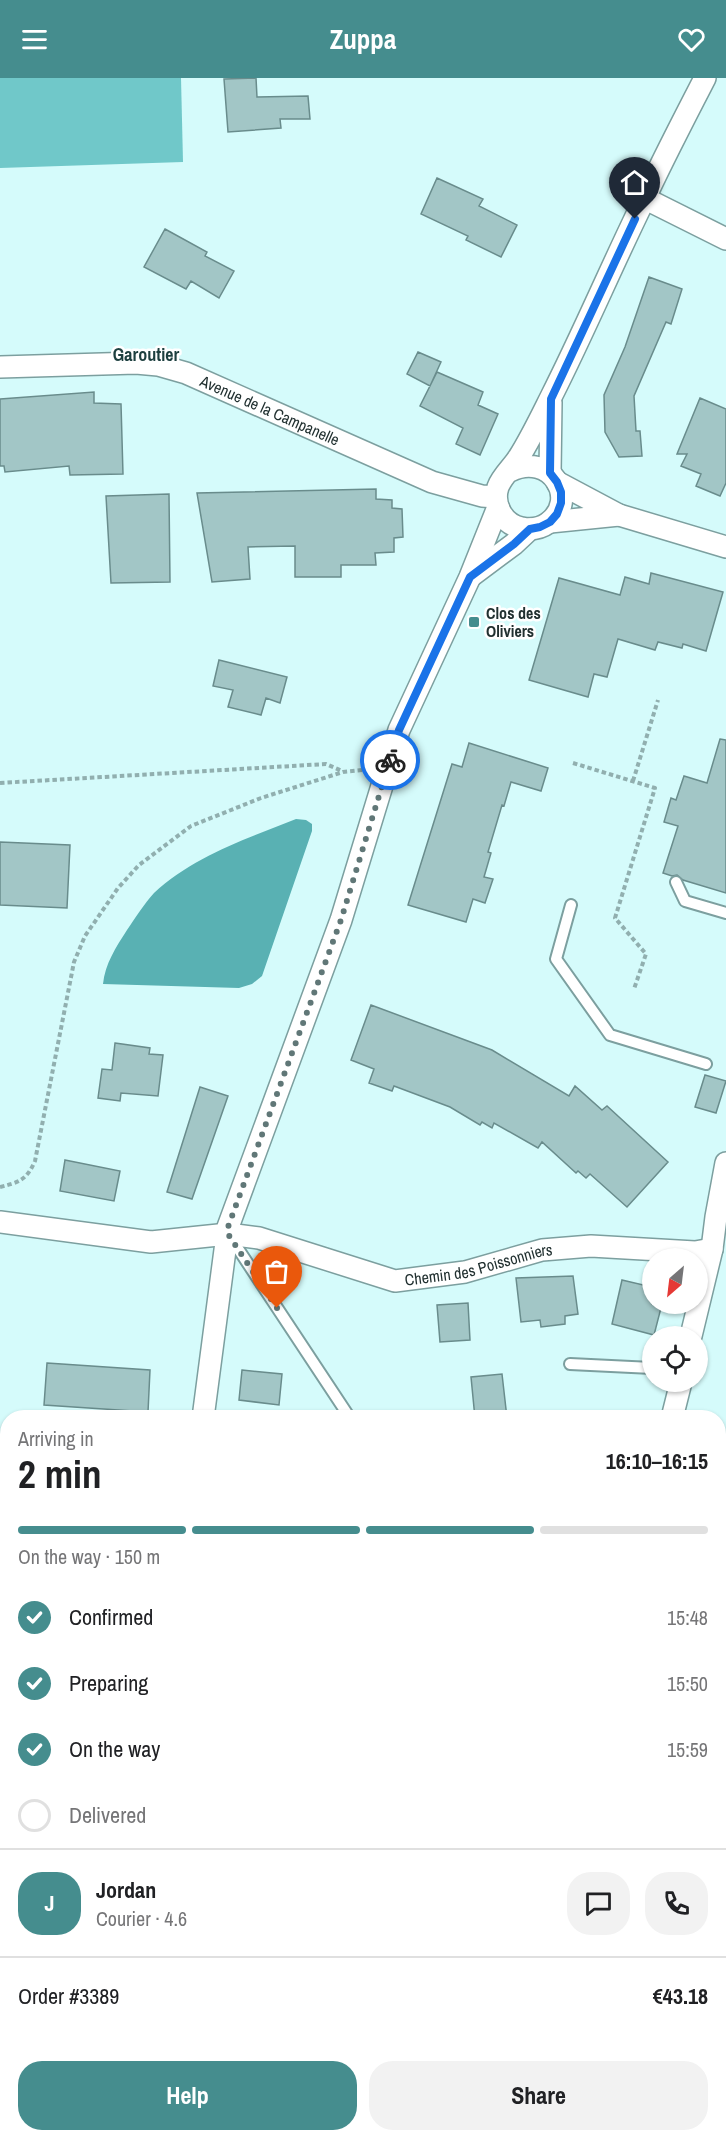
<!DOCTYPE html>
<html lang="en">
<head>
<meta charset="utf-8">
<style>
	:root { --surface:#fff; --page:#f2f2f2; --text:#202124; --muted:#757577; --line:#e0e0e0; --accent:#458d8e }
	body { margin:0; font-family:"Archivo Narrow",sans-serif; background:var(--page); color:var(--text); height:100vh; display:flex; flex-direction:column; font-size:22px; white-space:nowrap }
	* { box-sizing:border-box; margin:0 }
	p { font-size:20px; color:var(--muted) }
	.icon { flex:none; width:33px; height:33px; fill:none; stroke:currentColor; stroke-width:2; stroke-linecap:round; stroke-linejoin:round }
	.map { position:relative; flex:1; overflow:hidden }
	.panel { position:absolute; left:0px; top:1332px; width:726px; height:732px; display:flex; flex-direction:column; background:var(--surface); border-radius:24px 24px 0 0; box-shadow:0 2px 4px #0004 }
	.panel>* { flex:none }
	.needle { width:39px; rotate:208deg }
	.tools { position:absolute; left:642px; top:1170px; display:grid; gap:12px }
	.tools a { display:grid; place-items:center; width:66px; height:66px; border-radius:50%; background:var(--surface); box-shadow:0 2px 4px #0004; font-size:30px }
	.pin { position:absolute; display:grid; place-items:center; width:51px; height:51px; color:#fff; margin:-62px -26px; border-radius:50% 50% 50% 0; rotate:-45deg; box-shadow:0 0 6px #0007 }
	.pin .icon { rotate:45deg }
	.courier { position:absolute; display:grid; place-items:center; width:60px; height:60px; margin:-30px; border:4px solid #1a73e8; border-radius:50%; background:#fff; color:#222; box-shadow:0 2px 8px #0007 }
	.summary em { font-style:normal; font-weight:700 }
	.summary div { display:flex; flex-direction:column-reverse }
	.summary { display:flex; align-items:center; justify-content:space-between; height:102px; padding:0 18px }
	h1 { font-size:39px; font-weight:700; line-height:45px }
	.bar { display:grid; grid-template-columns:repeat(4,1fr); gap:9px 6px; align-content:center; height:72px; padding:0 18px }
	.bar i { height:8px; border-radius:4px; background:var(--line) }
	.bar .on { background:var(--accent) }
	.bar p { grid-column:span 4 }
	.line { display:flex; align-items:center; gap:15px; padding:0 18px; border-top:2px solid var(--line) }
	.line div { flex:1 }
	.round { display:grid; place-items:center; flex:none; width:63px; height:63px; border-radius:24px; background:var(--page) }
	ol { padding:0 18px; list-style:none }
	li { display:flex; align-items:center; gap:18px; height:66px }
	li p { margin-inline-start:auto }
	li .icon { padding:6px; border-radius:50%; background:var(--accent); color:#fff; stroke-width:4 }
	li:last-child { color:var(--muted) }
	li i { width:33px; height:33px; border:3px solid var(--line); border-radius:50% }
	.button { display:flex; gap:12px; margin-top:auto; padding:12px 18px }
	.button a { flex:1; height:69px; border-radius:24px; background:var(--accent); color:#fff; font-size:24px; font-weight:700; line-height:69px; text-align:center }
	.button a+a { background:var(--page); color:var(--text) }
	header { display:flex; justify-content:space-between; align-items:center; height:78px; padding:0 18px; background:var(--accent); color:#fff; font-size:27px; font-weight:700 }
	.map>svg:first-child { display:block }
	.forest { fill:#70c8c9 }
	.water { fill:#59b1b3 }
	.building { fill:#a2c6c6; stroke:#698c8c; stroke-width:1.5 }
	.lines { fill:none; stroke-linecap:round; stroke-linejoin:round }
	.service-casing { stroke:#7c9f9f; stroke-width:14 }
	.minor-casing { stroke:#7c9f9f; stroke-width:24 }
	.path { stroke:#91afaf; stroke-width:4; stroke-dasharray:4.5 3; stroke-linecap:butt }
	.service { stroke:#fff; stroke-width:10 }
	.minor { stroke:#fff; stroke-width:21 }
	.done { stroke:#607777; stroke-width:6; stroke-dasharray:0 10.8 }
	.route { stroke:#1a73e8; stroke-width:8 }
	.poi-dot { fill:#458d8e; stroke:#fff; stroke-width:2 }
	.labels { text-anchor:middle; stroke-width:5; stroke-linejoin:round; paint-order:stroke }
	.street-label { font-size:16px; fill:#213030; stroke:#fff }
	.poi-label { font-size:16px; font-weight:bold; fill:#213030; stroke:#fff; text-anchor:start }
	.neighbourhood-label { font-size:18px; font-weight:bold; fill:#1d3f3f; stroke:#fff }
</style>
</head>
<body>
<header><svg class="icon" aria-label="menu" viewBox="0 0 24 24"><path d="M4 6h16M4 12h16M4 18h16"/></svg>Zuppa<svg class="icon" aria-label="heart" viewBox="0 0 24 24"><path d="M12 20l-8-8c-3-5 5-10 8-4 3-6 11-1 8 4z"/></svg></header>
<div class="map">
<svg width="726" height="2064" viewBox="0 0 726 2064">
	<rect width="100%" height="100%" fill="#d5fbfb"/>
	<path class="forest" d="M0 0H181L183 84 0 90Z"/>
	<path class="water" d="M296 741 306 742 312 746V753L262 898 252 906 239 910 103 906C105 886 116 869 127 852 135 840 144 826 154 815 194 778 246 761 296 741Z"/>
	<path class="building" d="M256 0 257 19 308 18 310 41H280L281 50 228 54 224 1Z
		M437 100 483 121 479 128 517 147 501 179 466 162 468 158 421 136Z
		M165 151 207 174 205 178 234 193 219 220 191 203 186 211 144 189Z
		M649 199 682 211 671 246 666 244 634 318 636 353H640L642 378 619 379 605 354 604 317 625 269Z
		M418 274 441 284 430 308 407 296Z
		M437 294 483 314 478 327 498 336 480 377 456 366 463 350 420 328Z
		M94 314V325L121 326 123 396 70 397 69 388 5 394 4 388H0V321Z
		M700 320 726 331V405L720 418 696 408 701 396 681 388 687 376H677Z
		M376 411V421L392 422V430L402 431 403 459 394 460V474L375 475 376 487H341V499H295V468L248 469 250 501 212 504 197 415Z
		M169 416 170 504 111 505 106 418Z
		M651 495 723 514 706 573 683 566 682 570 658 564 655 572 618 561 607 599 594 596 588 619 529 602 559 500 620 517 625 499 649 506Z
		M219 582 287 599 280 625 266 620 261 637 228 629 233 612 213 608Z
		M720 661 726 662V815L683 802 677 797 672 798 663 795 678 748 664 744 671 720 676 722 684 698 707 705Z
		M469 665 548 690 541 713 511 704 504 728 502 727 488 774 491 775 484 799 493 801 485 825 473 821 466 844 408 827 452 686 462 689Z
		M0 764 70 767 67 830 0 827Z
		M371 927 492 972 569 1018 575 1008 602 1032 607 1028 668 1084 627 1129 590 1096 586 1100 578 1093 576 1095 542 1064 538 1070 494 1045 492 1050 482 1044 480 1047 450 1029 394 1008 392 1013 369 1005 374 991 351 982Z
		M115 965 150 970 149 976 163 977 158 1018 121 1015 120 1023 98 1020 102 991 112 992Z
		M705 997 726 1003 716 1035 695 1029Z
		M200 1009 228 1018 192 1121 167 1114Z
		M65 1082 120 1093 114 1123 60 1113Z
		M573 1198 578 1236 565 1238V1246L541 1249 540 1242 521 1244 516 1200Z
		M622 1202 652 1209V1226H662L654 1257 612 1246Z
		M468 1225 470 1262 440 1264 437 1227Z
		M47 1285 150 1292 148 1334 44 1327Z
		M242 1292 282 1296 279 1327 239 1322Z
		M502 1296 507 1340H475L471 1299Z"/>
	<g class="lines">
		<g class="service-casing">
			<path id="service" d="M676 804 685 823 726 835
				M571 827 556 881 610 957 706 986
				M229 1157 350 1340
				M570 1286 652 1290
				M718 1607 726 1614"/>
		</g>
		<g class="minor-casing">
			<g id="minor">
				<path d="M644 120 726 161"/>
				<path id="s1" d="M0 289 136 285 158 287 186 295 432 404 482 418 496 419"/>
				<path d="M510 393C551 373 580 422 548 445 541 450 532 452 522 450 504 447 492 427 498 409 502 398 513 389 519 379 531 360 541 339 551 319 584 254 612 187 644 122 663 81 684 41 705 0"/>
				<path d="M550 395 551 324"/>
				<path d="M557 404 619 437 726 469"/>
				<path d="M550 444 619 437"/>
				<path d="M471 498 514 466 530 451"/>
				<path id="s2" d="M0 1144 151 1164 228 1156 259 1160 395 1203 465 1194 542 1172 591 1168 695 1174 712 1171"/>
				<path d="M691 1258 712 1171 716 1139 726 1085"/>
				<path d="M203 1340 228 1149 341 842 399 652 470 499 498 429"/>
				<path d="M672 1340 681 1304"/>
				<path d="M718 1429 726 1437"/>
				<path d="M0 1560 8 1566"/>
				<path d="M0 1936H8"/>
				<path d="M0 2026 8 2029"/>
				<path d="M84 2056 88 2064"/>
			</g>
		</g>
		<path class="path" d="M573 685 655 710 615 840 646 876 634 911
			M633 703 658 622
			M0 705 326 686 342 693
			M0 1109C19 1104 26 1103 35 1083L74 884 85 858 118 810 139 787 191 748 261 720 343 694 363 692
			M136 2056 171 2064"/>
		<use href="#service" class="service"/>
		<use href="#minor" class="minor"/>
	</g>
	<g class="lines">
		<path class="done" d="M277 1230 228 1156V1149L341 842 390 682"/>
		<path class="route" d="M390 682 399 652 470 499 514 466 530 451 540 449 550 444 557 436 561 425V414L557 404 550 395 551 321 635 141"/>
	</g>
	<rect class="poi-dot" x="468" y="538" width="12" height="12" rx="3"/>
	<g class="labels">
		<g class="street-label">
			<text dy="6" stroke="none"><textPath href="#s1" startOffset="279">Avenue de la Campanelle</textPath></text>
			<text dy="6" stroke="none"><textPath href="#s2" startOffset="489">Chemin des Poissonniers</textPath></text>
		</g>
		<g class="poi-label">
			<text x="486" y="541">Clos des<tspan x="486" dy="18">Oliviers</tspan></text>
		</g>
		<g class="neighbourhood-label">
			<text x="146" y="283">Garoutier</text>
		</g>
	</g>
</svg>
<div class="tools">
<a><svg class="needle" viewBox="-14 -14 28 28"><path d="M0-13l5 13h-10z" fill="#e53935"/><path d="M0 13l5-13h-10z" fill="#757577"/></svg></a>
<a><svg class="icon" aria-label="locate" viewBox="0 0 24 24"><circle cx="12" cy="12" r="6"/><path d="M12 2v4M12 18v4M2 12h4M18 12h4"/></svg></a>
</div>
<div class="pin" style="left:277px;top:1230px;background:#ea580c"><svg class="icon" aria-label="bag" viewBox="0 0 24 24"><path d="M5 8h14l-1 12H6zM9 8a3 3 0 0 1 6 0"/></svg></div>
<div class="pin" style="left:635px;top:141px;background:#1f2937"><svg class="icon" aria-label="home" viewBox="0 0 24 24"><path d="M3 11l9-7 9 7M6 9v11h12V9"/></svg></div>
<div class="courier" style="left:390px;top:682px"><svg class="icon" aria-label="bike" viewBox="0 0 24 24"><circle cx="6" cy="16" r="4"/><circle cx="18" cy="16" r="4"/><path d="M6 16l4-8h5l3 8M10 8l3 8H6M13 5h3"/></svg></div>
<section class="panel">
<div class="summary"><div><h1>2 min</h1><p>Arriving in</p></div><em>16:10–16:15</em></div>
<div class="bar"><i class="on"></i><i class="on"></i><i class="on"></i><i></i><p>On the way · 150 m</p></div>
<ol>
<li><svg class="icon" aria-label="check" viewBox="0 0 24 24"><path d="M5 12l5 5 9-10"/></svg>Confirmed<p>15:48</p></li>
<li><svg class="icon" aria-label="check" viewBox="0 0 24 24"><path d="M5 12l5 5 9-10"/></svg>Preparing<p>15:50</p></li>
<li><svg class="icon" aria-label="check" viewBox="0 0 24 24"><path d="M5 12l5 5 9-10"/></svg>On the way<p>15:59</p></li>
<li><i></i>Delivered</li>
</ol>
<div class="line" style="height:108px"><b class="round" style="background:var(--accent);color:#fff">J</b><div><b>Jordan</b><p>Courier · 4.6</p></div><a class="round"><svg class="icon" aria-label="chat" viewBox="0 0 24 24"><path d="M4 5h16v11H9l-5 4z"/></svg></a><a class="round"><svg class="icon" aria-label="phone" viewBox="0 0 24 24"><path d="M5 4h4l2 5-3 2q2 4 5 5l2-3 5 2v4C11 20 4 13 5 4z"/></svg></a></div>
<div class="line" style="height:78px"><div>Order #3389</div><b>€43.18</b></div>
<div class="button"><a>Help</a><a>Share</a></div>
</section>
</div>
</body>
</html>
